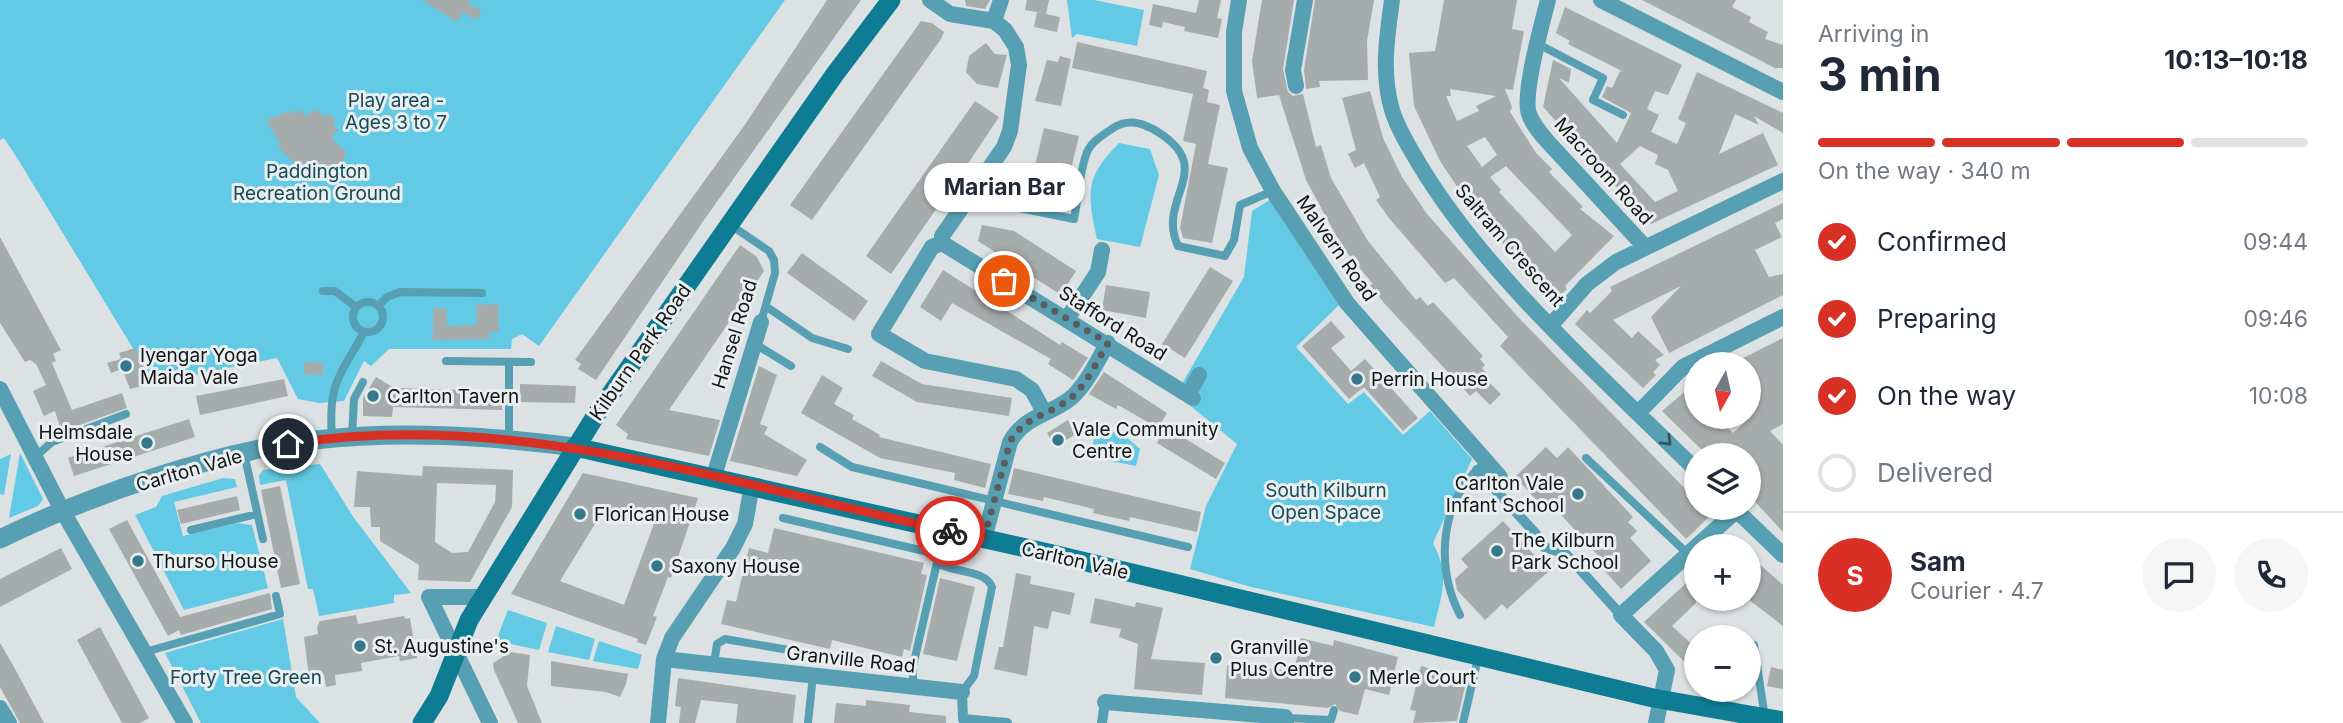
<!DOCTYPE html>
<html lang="en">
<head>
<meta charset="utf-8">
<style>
	:root { --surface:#fff; --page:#f6f6f7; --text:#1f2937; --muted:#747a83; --line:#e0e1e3; --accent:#d93025 }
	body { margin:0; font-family:Inter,sans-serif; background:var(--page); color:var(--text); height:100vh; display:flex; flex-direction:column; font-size:26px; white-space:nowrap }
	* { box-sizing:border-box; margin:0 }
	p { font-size:23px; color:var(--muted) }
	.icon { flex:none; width:38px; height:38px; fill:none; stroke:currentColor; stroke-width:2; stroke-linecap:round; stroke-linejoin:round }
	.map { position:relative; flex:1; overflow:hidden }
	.drawer { display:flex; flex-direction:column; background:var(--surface); width:560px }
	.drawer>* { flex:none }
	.needle { width:46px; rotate:188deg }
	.tools { position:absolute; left:1684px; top:352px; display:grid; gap:14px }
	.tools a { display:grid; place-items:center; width:77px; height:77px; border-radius:50%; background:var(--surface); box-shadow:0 2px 5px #0004; font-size:35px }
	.pin { position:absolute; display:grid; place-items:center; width:60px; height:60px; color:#fff; margin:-30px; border:4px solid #fff; border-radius:50%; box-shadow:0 2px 7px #0007 }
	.courier { position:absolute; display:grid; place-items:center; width:70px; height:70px; margin:-35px; border:5px solid #d93025; border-radius:50%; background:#fff; color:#222; box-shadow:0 2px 9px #0007 }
	.bubble { position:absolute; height:49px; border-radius:24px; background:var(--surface); box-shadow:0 2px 5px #0004; font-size:23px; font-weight:700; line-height:49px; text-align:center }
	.overview em { font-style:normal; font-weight:700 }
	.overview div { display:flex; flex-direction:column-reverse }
	.overview { display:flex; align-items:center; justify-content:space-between; height:119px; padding:0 35px }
	h1 { font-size:46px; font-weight:700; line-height:52px }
	.bar { display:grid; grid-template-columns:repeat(4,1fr); gap:10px 7px; align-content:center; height:84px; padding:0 35px }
	.bar i { height:9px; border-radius:5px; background:var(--line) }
	.bar .selected { background:var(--accent) }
	.bar p { grid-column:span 4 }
	.line { display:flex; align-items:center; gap:18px; padding:0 35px; border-top:2px solid var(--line) }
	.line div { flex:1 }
	.round { display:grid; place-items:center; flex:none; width:74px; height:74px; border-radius:37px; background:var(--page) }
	ol { padding:0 35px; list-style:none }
	li { display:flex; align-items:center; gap:21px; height:77px }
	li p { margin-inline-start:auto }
	li .icon { padding:7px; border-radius:50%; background:var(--accent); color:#fff; stroke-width:4 }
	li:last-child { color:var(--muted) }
	li i { width:38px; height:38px; border:4px solid var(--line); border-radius:50% }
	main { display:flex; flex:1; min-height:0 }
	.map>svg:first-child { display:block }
	.green { fill:#62cae5 }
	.building { fill:#a6abac; fill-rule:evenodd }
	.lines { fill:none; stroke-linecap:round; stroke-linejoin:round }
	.service { stroke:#57a0b3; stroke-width:8 }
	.pedestrian { stroke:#57a0b3; stroke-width:10 }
	.minor { stroke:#57a0b3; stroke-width:16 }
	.tertiary { stroke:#57a0b3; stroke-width:19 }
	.secondary { stroke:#0e7c93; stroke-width:19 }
	.oneway { stroke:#32545d }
	.done { stroke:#5a5d5e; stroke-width:7; stroke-dasharray:0 12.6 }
	.route { stroke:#d93025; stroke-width:9 }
	.poi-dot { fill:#357889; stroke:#e9eef0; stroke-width:2.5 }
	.labels { text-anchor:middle; stroke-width:6; stroke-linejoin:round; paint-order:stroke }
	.park-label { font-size:19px; fill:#164a56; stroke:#e9eef0 }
	.street-label { font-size:19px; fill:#141616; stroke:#e9eef0 }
	.poi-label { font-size:19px; fill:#141616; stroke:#e9eef0; text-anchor:start }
</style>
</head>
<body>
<main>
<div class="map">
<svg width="1783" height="723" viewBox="0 0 1783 723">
	<rect width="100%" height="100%" fill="#dce1e3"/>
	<path class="green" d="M0 0H785L539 346 522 334 512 339 511 349H389L371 366 364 361 344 401 319 403 298 399 277 358 154 383 19 161 4 138 0 140Z
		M1067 0H1094L1144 10 1137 46 1077 34 1072 38Z
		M1119 143 1150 149 1159 175 1140 247 1097 239C1087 193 1085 177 1119 143Z
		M1273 198 1340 304 1296 347 1348 404 1364 392 1403 435 1430 411 1472 459 1433 543C1450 576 1442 593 1434 627L1251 587 1190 569 1206 506 1237 444 1176 394 1244 277 1252 211Z
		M1119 431 1140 449 1136 466 1091 457 1094 437Z
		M20 453 43 499 38 506 9 518Z
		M11 454 4 495 0 494V459Z
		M320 464 354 518 411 593 394 595V603L319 616 313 589H308L286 480 260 485 259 476 263 470Z
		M223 478 235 479 237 487 174 502 183 536 238 523 252 525 268 588 184 610 135 515 156 507 162 496Z
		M508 610 547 623 539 650 496 641Z
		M283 619 296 697 320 723H201L165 653Z
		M556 626 595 639 589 660 548 652Z
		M599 641 642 655 638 669 593 661Z"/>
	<path class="building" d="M422 0H470L468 3 482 11 476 20 463 12 457 22Z
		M827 0H861L704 220 596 380 578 369 581 364 575 360 744 126Z
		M965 0H990L985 9 966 6Z
		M1027 0H1049L1046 14 1025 10Z
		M1199 0H1221L1217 18 1222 19 1218 38 1184 31 1185 27 1163 22 1162 28 1149 25 1153 4 1196 13Z
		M1262 0H1294L1283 69 1288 92 1293 96 1303 94 1316 147 1321 145 1331 178 1368 241 1416 300 1420 297 1428 306 1433 302 1483 356 1480 359 1485 365 1482 368 1487 374 1484 377 1501 394 1490 405 1476 391 1470 396 1384 303 1370 285 1373 284 1343 248 1306 180 1279 95 1257 98 1252 61Z
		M1315 0H1374L1367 41 1368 80 1319 81 1320 87 1306 89 1304 70Z
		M1444 0H1517L1512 29 1524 31 1513 90 1505 89 1512 107 1510 112 1536 153 1552 169 1549 172 1583 207 1580 209 1614 236 1565 286 1567 289 1556 299 1479 218 1456 185 1440 161 1414 106 1409 53 1435 51ZM1450 89 1496 96 1476 106 1479 111 1457 121 1446 96H1451ZM1485 137 1497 155 1482 167 1467 146ZM1506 166 1572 235 1555 252 1499 192 1501 190 1490 177Z
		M1642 0H1736L1732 7 1751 17 1749 22 1768 32 1765 39 1783 45V68H1775Z
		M1565 7 1682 65 1668 95 1655 91 1647 109 1659 115 1651 132 1677 144 1686 123 1678 119 1697 72 1783 113V133L1754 116 1759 125 1735 114 1719 154 1763 133 1778 165 1651 224 1543 107 1553 60 1571 69 1569 83 1559 78 1617 143 1631 113 1602 97 1607 86 1612 88 1620 71 1624 72 1568 44 1570 41 1556 33ZM1640 146 1658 155 1655 164 1668 170 1678 191 1655 202 1620 164Z
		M1037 12 1060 17 1057 32 1034 27Z
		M921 21 932 23 944 32 941 39 812 220 790 205Z
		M1077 42 1207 71 1203 88 1209 90 1207 102 1220 105 1208 164 1228 168 1212 243 1183 238 1180 228 1196 144 1183 141 1193 94 1072 68Z
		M986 43 995 54 1007 55 998 88 977 84 966 72 969 56Z
		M1060 56 1071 59 1061 106 1035 101 1047 60 1058 62Z
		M1370 91 1383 138 1402 177 1427 214 1518 317 1696 500V508H1703L1711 515 1686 539 1500 346 1508 337 1454 278 1445 283 1389 218 1376 200 1380 197 1364 163 1355 168 1348 154 1356 150 1342 98Z
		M975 101 999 117 963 171 953 173 955 182 891 274 866 256Z
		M299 109 306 116 315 109 325 117 329 113 336 120 333 124 338 130 331 138 346 152 336 184 310 172 307 175 278 147 280 143 266 120 290 111 292 115Z
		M1044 128 1079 136 1062 207 1027 199Z
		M1783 203V219L1775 223 1782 237 1755 250 1769 277 1783 274V295L1669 353 1651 317 1681 286 1613 320 1632 338 1638 331 1664 355 1655 360 1660 365 1653 372 1656 375 1643 388 1575 324 1587 310 1590 313 1612 291 1610 287Z
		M982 225 1014 231 1076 271 1061 295 978 241Z
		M0 237 61 350 53 354 56 361 52 363 72 410 122 393 127 408 71 428 69 424 60 427 55 411 44 416 33 391 46 385 36 364 30 360 25 362 0 323Z
		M740 245 757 257 764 271 669 410 720 420 709 456 626 439 628 434 616 425Z
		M802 253 868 301 854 321 787 273Z
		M1210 267 1233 281 1185 358 1162 344Z
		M943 270 1060 345 1062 342 1088 358 1073 380 1048 364 1051 359 1042 354 952 303 941 321 920 307Z
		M1106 285 1150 292 1146 318 1102 310Z
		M498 304 499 332H489L490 339 433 340V308H446L447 326 477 325 476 305Z
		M1331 321 1345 337 1331 348 1351 371 1365 359 1418 418 1403 431 1364 387 1349 399 1302 346Z
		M1783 338V424L1770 431 1783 445V532L1748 494V455H1707L1662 411 1696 382V416H1716L1733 433 1748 419V364H1731Z
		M135 348 154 383 130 389 122 369 111 373 107 363 121 359 119 353Z
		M881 361 922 384 1012 398 1009 416 917 402 872 376Z
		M304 362 323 363V375L304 374Z
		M759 366 777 375 760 424 768 427 764 434 807 460 797 476 730 461Z
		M1104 372 1167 413 1158 428 1118 405 1116 409 1089 394Z
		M822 375 843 388 834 404 854 415 852 419 880 435 879 437 991 464 985 488 954 480 955 473 880 458 801 413Z
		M376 377 394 388 502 391V410L393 407 392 417 363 416V398Z
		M284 379 288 396 200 415 196 396Z
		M520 384 576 386 575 403 516 402V392H520Z
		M189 419 195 437 74 476 68 458Z
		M1068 420 1076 434 1055 447 1047 433Z
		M1166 427 1225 463 1216 479 1157 443Z
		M1546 447 1557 458 1568 447 1633 517 1628 522 1637 531 1630 538 1651 561 1621 589 1603 569 1607 565 1552 505 1546 510 1515 477Z
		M423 466 513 470 512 507 470 582 418 580 419 565 380 541V527H371L370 507H354L357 471 422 476ZM437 483 496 485 495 502 468 552 452 553 435 542Z
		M1014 468 1201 512 1197 532 1130 517 1129 521 1093 513 1094 509 1044 497 1043 501 1008 494Z
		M583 473 698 498 671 578 668 577 653 616 657 617 646 645 637 642 638 639 511 594ZM604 509 655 521 624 605 560 581Z
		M280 486 300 584 281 588 261 490Z
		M237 496 240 510 181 524 177 510Z
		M127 520 180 617 270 593 272 609 181 635 179 630 168 636 109 529Z
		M1503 521 1549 571 1507 609 1502 604 1485 620 1457 590 1455 579 1468 567 1461 559Z
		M774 528 924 563 921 574 927 575 910 651 904 649 902 657 832 640 830 649 721 624 727 600 736 602 749 548 768 553Z
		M61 548 72 569 0 607V579Z
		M1748 554 1783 585V626L1748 599Z
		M1016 573 1031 576 1030 584 1075 593 1070 615 1052 611 1048 629 1034 626 1027 676 994 669 999 647H1003Z
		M1696 574V603L1672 626 1696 648V673L1644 622Z
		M940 578 975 587 957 661 923 654Z
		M1095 598 1135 607 1136 602 1163 608 1151 659 1205 663 1202 695 1134 689 1138 644 1119 637 1121 629 1090 623Z
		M356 615 358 624 404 616 405 619 410 618 417 658 400 661 399 656 361 663 362 671 335 675 336 685 326 687 324 675 309 678 304 637 318 634 317 627 320 621Z
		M100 627 149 718 140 723H122L77 640Z
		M1301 638 1333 646 1334 640 1398 657 1389 695 1365 689 1358 715 1340 711 1335 704 1328 708 1225 698 1227 665 1294 671Z
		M0 643 14 667 44 723H20L0 687Z
		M510 652 530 655 527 686 542 723H518L494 670 493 663Z
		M551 661 628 674 626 684 620 697 606 692 551 686Z
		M1421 666 1467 678 1457 721 1413 723 1416 711 1410 710Z
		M1771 667 1783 670V689L1767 686Z
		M678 678 796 695 793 723H736L738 704 701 700 695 723H679L681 707 675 706Z
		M866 700 910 705 909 712 946 716V723H834L836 703 866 706Z"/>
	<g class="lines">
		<path class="service" d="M1538 44 1603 78 1593 100 1623 115
			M959 176 972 193
			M994 203 1074 219C1078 200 1080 166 1088 150 1093 140 1105 134 1113 128 1127 119 1139 122 1153 129 1221 168 1155 197 1178 246L1225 256 1234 240 1240 205 1273 191
			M729 224 769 251 774 260 775 273 761 322
			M323 291H335L356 307
			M353 317a15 15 0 1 1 30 0a15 15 0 1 1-30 0Z
			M378 306 387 297 400 292 482 293
			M767 307 812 338 848 349
			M755 344 791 366
			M446 361 531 362
			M509 362V440
			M352 436 354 399 363 382
			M332 438C328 382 339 378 364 332
			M820 447 852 467 1188 547
			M244 453 263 539
			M35 457 52 442 126 414
			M1586 458 1688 554
			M783 518 924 551
			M191 530 257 514
			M937 563C952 573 985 569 992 587L974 676 962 692
			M1460 615C1436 568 1439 504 1480 467
			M1754 645 1765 718
			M145 652 280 614 276 596
			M714 664 717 644 725 639 812 654
			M913 686V666L939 554 924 551 932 527
			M1287 718 1331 720 1334 710
			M808 723 813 675
			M1463 723 1478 658"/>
		<path class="pedestrian" d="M1477 470 1536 534 1544 547 1566 554 1621 615
			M962 692 963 719 1007 723
			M1102 723 1105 702"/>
		<path class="minor" d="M930 0 950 14 994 21 1005 30 1016 47 1019 65 1010 131 1004 147 942 236V243L932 247 879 334 925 361 1016 379 1032 390 1044 412
			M1239 0 1234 32V91L1250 148 1273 191 1347 303 1500 477
			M1392 0C1387 37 1381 73 1392 110 1398 130 1411 150 1421 167 1487 276 1605 380 1696 470
			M1548 0C1542 24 1522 94 1529 114 1533 125 1540 133 1548 142L1645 247
			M1601 0 1783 92
			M994 21 1001 0
			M1296 86 1293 70 1305 0
			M942 243 1193 398
			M1067 319 1098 272 1102 250
			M1551 325 1587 284 1616 262 1783 181
			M0 389 62 510 185 723
			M1188 395 1199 375
			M1638 413 1683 367 1783 317
			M714 476 761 322
			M1734 508 1783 555
			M984 539 1010 442C1024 416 1050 415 1071 398 1087 384 1097 361 1108 343
			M1697 546 1737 510
			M482 597H429L490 723
			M664 659 962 692
			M1105 702 1285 717 1286 723
			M0 708 9 723
			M658 723 664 659 672 638 733 548 745 524 752 485
			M1656 723 1667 670 1656 651 1621 615 1696 547"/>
		<path class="tertiary" d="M0 539C88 496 217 451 315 440 401 430 489 436 575 447"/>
		<path class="secondary" d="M575 447 1057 555 1653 698 1783 721
			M422 723 439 696 469 620 596 415 835 74 891 0"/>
	</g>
	<defs><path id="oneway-chevron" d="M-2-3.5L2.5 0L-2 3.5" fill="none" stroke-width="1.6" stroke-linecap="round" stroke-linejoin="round" transform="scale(1.75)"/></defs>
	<use class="oneway" href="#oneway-chevron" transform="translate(1667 441) rotate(45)"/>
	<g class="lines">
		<path class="done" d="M950 531 984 539 1010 442C1024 416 1050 415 1071 398 1087 384 1097 361 1108 343L1004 281"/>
		<path class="route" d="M288 444C512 408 733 485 950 531"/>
	</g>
	<g class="poi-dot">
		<circle cx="126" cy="366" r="7"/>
		<circle cx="1357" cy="379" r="7"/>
		<circle cx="373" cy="396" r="7"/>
		<circle cx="1058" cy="440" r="7"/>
		<circle cx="147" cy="443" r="7"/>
		<circle cx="1578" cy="494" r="7"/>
		<circle cx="580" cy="514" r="7"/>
		<circle cx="1497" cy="551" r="7"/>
		<circle cx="138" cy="561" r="7"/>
		<circle cx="657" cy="566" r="7"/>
		<circle cx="360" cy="646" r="7"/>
		<circle cx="1216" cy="658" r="7"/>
		<circle cx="1355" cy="677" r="7"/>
	</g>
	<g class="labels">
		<g class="park-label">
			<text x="396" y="107">Play area -<tspan x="396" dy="22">Ages 3 to 7</tspan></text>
			<text x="317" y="178">Paddington<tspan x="317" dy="22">Recreation Ground</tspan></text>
			<text x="1326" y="497">South Kilburn<tspan x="1326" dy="22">Open Space</tspan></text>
			<text x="246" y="684">Forty Tree Green</text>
		</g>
		<g class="street-label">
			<text transform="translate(1604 171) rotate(48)" y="7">Macroom Road</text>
			<text transform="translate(1510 245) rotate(49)" y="7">Saltram Crescent</text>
			<text transform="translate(1337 248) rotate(55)" y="7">Malvern Road</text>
			<text transform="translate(1113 323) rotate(32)" y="7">Stafford Road</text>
			<text transform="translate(734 334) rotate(-73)" y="7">Hansel Road</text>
			<text transform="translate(640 352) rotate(-55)" y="7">Kilburn Park Road</text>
			<text transform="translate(189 470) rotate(-16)" y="7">Carlton Vale</text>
			<text transform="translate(1075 560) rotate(13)" y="7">Carlton Vale</text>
			<text transform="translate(851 659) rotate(6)" y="7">Granville Road</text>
		</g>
		<g class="poi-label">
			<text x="140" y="362">Iyengar Yoga<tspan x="140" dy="22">Maida Vale</tspan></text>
			<text x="1371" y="386">Perrin House</text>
			<text x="387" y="403">Carlton Tavern</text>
			<text x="1072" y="436">Vale Community<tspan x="1072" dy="22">Centre</tspan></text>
			<text x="133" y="439" text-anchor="end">Helmsdale<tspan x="133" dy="22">House</tspan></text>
			<text x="1564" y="490" text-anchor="end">Carlton Vale<tspan x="1564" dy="22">Infant School</tspan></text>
			<text x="594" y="521">Florican House</text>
			<text x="1511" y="547">The Kilburn<tspan x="1511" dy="22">Park School</tspan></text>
			<text x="152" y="568">Thurso House</text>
			<text x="671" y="573">Saxony House</text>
			<text x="374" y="653">St. Augustine's</text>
			<text x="1230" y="654">Granville<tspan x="1230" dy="22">Plus Centre</tspan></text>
			<text x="1369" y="684">Merle Court</text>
		</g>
	</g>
</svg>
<div class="tools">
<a><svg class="needle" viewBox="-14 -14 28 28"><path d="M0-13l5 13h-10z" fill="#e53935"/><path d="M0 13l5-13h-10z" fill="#747a83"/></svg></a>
<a><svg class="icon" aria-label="layers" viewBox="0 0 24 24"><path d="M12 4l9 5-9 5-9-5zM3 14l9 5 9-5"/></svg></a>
<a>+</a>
<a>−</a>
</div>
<div class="pin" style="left:1004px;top:281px;background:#ea580c"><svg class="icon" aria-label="bag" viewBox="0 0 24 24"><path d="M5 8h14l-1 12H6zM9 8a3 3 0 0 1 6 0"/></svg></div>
<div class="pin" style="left:288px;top:444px;background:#1f2937"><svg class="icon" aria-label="home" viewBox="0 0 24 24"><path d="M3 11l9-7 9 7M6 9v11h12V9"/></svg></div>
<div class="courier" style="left:950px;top:531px"><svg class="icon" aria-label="bike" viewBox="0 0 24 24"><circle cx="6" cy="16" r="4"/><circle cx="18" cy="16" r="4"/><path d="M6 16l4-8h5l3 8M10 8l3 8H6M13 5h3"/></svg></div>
<div class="bubble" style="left:924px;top:163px;width:161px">Marian Bar</div>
</div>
<section class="drawer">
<div class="overview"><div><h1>3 min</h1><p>Arriving in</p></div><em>10:13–10:18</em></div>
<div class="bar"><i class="selected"></i><i class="selected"></i><i class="selected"></i><i></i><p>On the way · 340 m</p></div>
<ol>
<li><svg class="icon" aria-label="check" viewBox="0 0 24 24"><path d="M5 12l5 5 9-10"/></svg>Confirmed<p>09:44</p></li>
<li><svg class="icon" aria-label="check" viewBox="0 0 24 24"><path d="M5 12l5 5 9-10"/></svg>Preparing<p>09:46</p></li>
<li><svg class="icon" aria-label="check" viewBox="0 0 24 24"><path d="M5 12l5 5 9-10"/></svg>On the way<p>10:08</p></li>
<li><i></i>Delivered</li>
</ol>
<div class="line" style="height:126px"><b class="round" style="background:var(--accent);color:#fff">S</b><div><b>Sam</b><p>Courier · 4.7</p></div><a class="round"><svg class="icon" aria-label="chat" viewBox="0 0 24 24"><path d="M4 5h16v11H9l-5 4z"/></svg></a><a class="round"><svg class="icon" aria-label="phone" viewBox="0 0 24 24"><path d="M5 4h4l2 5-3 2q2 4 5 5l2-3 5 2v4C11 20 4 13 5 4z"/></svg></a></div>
</section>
</main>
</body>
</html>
